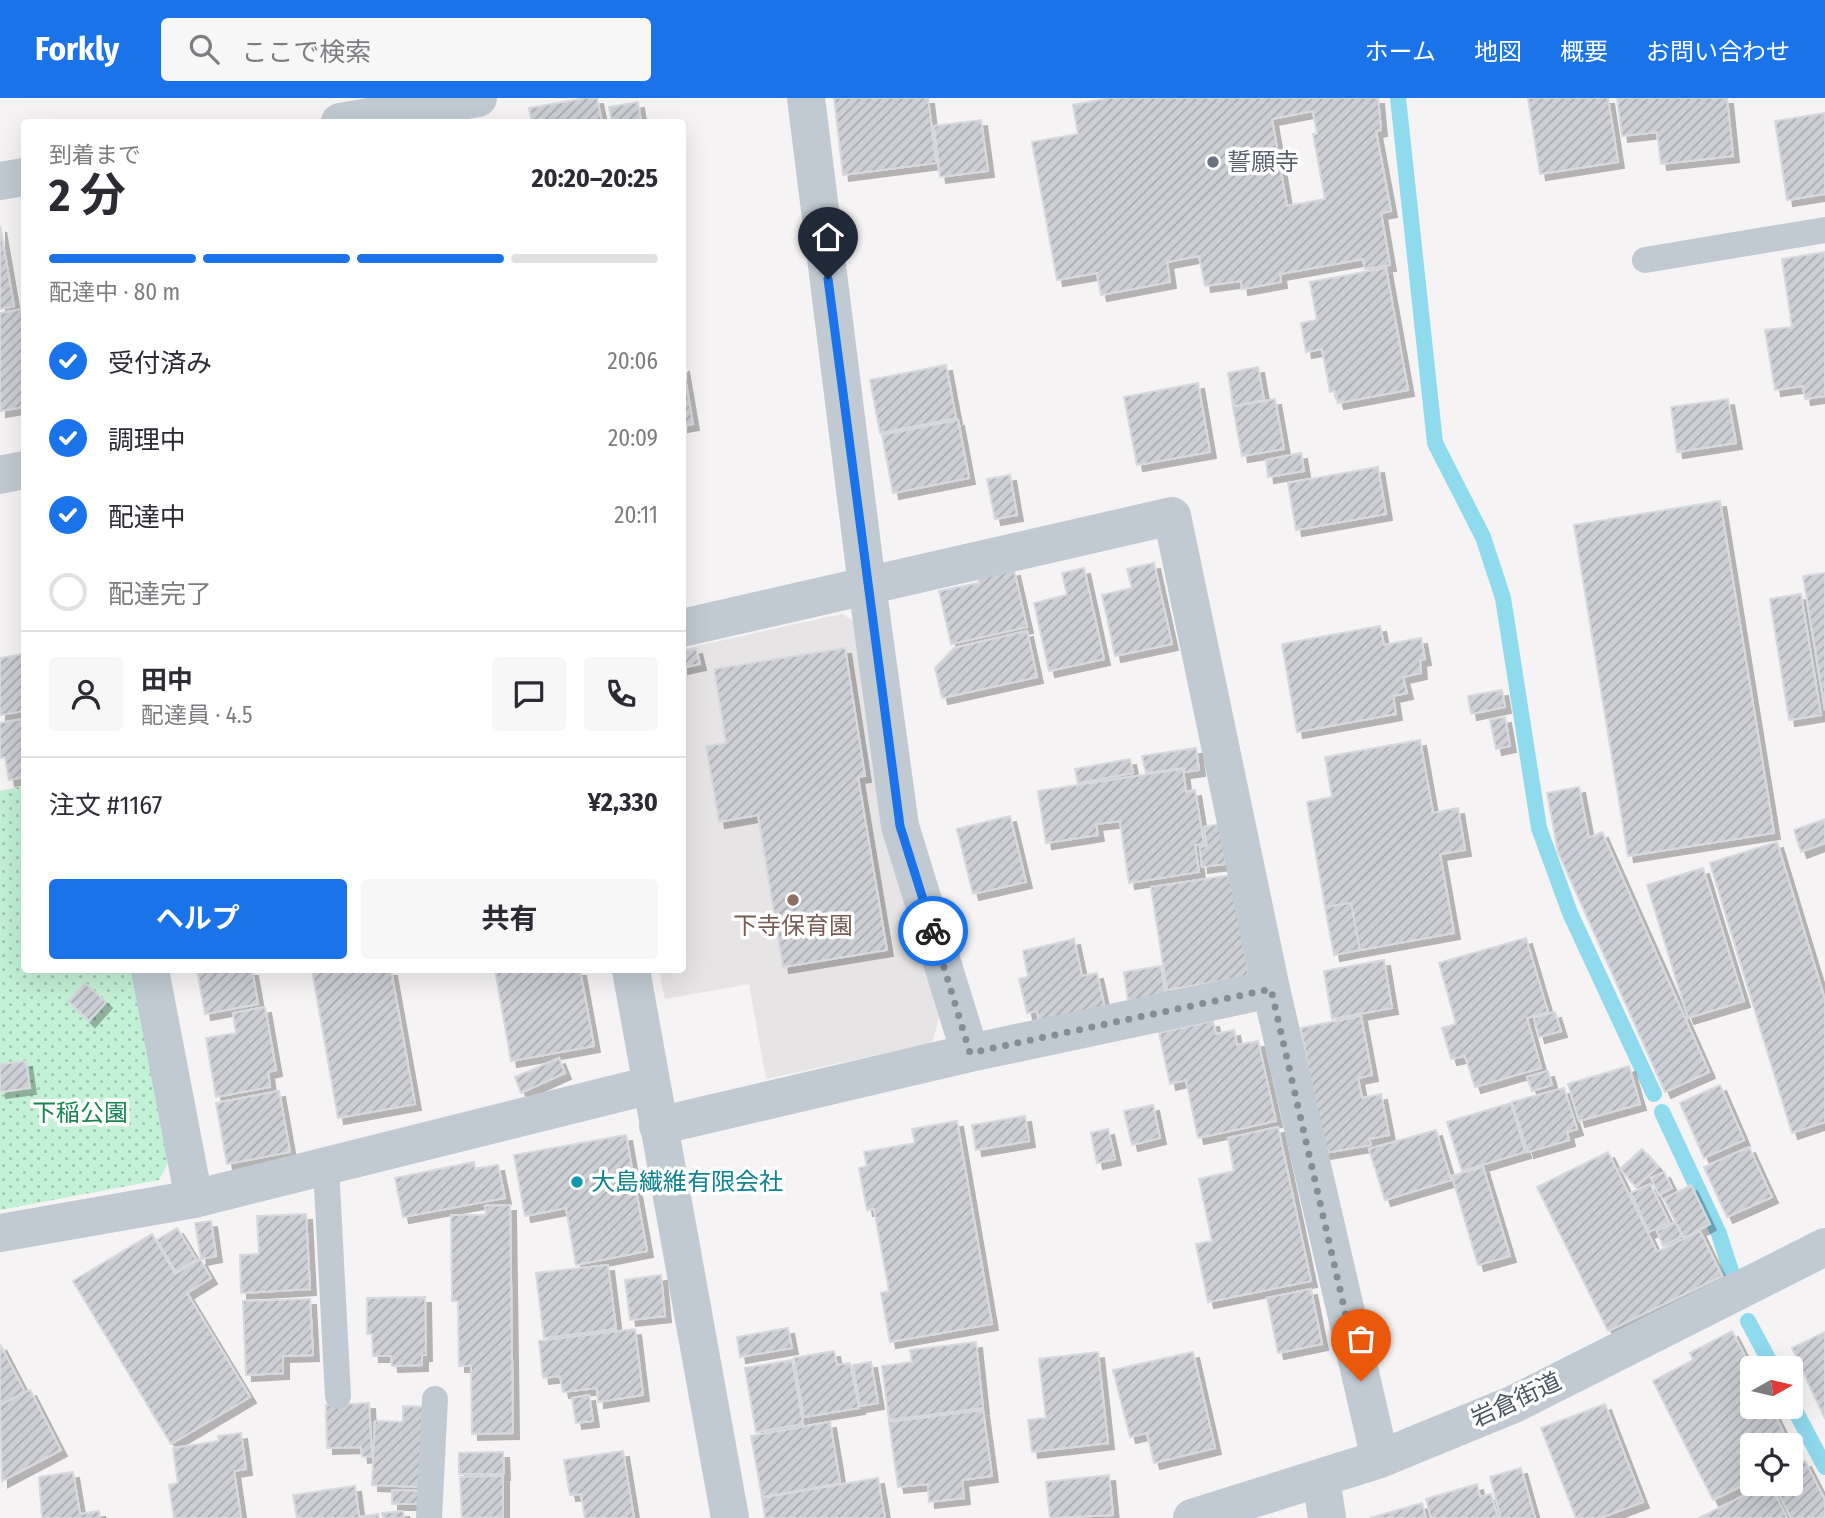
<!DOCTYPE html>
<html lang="ja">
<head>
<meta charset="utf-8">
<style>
	:root { --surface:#fff; --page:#f7f7f7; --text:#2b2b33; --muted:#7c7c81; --line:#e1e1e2; --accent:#1a73e8 }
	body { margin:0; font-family:"Fira Sans Condensed","Noto Sans JP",sans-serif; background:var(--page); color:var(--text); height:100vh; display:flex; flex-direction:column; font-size:26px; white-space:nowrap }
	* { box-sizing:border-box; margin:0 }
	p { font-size:23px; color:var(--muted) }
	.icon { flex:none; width:38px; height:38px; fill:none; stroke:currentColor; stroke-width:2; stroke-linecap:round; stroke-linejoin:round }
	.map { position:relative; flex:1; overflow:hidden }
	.panel { position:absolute; left:21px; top:21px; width:665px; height:854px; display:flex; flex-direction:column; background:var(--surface); border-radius:7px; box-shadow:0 7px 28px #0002 }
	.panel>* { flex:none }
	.needle { width:46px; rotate:82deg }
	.fabs { position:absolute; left:1740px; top:1258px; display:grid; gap:14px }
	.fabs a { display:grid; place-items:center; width:63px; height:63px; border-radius:7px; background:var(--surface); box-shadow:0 7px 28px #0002; font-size:35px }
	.pin { position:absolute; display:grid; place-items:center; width:60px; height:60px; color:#fff; margin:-72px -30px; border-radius:50% 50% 50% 0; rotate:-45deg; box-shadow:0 0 7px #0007 }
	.pin .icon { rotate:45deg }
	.courier { position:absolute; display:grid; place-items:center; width:70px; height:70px; margin:-35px; border:5px solid #1a73e8; border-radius:50%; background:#fff; color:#222; box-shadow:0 2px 9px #0007 }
	.headline em { font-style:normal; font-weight:700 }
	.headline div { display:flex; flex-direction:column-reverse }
	.headline { display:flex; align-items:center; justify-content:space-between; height:119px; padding:0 28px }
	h1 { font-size:46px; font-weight:700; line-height:52px }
	.bar { display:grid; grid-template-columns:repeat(4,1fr); gap:10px 7px; align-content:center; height:84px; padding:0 28px }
	.bar i { height:9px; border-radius:5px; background:var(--line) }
	.bar .current { background:var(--accent) }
	.bar p { grid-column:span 4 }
	.line { display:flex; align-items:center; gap:18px; padding:0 28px; border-top:2px solid var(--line) }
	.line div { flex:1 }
	.round { display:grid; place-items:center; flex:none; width:74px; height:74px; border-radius:7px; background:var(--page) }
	ol { padding:0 28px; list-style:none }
	li { display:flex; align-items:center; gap:21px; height:77px }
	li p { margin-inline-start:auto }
	li .icon { padding:7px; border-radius:50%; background:var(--accent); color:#fff; stroke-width:4 }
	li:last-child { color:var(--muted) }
	li i { width:38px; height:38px; border:4px solid var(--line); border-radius:50% }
	.cta { display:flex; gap:14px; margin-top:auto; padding:14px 28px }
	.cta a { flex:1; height:80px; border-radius:7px; background:var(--accent); color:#fff; font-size:28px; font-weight:700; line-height:80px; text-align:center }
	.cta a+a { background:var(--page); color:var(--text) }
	header { display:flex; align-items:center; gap:42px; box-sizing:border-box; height:98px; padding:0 35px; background:var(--accent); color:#fff }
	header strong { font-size:33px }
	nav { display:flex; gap:38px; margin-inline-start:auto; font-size:24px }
	.search { width:490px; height:63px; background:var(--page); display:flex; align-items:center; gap:18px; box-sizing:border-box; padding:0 24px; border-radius:7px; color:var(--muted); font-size:26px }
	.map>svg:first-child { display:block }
	.education { fill:#e6e4e5 }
	.park { fill:url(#park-dots) }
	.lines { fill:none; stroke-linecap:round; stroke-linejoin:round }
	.stream { stroke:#90daee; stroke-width:16 }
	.building { fill:url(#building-hatch); stroke:#d7d9de; stroke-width:2; fill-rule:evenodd; filter:url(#shadow) }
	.service { stroke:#c1cad2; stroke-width:26 }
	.minor { stroke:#c1cad2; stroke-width:38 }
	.done { stroke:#868d94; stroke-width:7; stroke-dasharray:0 12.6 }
	.route { stroke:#1a73e8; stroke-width:9 }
	.worship-dot { fill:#6b7280; stroke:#fff; stroke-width:2.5 }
	.education-dot { fill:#8d6e63; stroke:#fff; stroke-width:2.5 }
	.culture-dot { fill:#0f9aa8; stroke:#fff; stroke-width:2.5 }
	.labels { text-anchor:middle; stroke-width:7; stroke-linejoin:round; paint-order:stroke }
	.worship-label { font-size:24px; fill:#5b616d; stroke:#fff; text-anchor:start }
	.education-label { font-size:24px; fill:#785e54; stroke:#fff }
	.park-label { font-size:24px; fill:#17864f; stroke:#fff }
	.culture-label { font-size:24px; fill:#0d838f; stroke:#fff; text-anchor:start }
	.street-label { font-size:24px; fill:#4a5661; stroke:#fff }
</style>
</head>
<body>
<header>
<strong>Forkly</strong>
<div class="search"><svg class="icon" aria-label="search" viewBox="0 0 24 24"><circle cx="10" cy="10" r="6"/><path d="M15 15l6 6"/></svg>ここで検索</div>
<nav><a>ホーム</a><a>地図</a><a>概要</a><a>お問い合わせ</a></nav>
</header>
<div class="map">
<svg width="1825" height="1420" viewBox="0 0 1825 1420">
	<defs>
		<pattern id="park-dots" width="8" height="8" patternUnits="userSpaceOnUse" patternTransform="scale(1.75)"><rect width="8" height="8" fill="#c3f1d5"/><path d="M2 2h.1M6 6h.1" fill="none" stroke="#a0c6b0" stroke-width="1.8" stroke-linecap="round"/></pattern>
		<pattern id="building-hatch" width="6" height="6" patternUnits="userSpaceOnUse" patternTransform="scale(1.75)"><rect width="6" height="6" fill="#cdcfd5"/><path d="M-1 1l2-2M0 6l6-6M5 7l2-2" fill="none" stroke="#a8abb0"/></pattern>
		<filter id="shadow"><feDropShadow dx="6" dy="6" stdDeviation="0" flood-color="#0004"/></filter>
	</defs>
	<rect width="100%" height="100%" fill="#f5f3f3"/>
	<path class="education" d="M842 516 855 524 939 920 932 945 766 981 749 886 665 901 659 872H682L683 551Z"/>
	<path class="park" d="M24 688V872H132L169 1063 159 1082 0 1112V693Z"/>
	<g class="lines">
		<path class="stream" d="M1398 0 1435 345 1483 439 1503 500 1539 730 1570 815 1654 996
			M1662 1014 1719 1136 1731 1173
			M1748 1223 1773 1270
			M1790 1303 1825 1369"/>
	</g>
	<path class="building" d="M586 0H597L602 24H532L529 10Z
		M834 0H928L936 65 843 77Z
		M1109 0H1378L1381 32 1376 33 1391 113 1381 115 1390 167 1365 171 1363 161 1280 176 1281 184 1242 191 1241 183 1205 188 1199 158 1167 164 1170 184 1101 197 1097 175 1057 182 1032 44 1078 36 1073 7ZM1313 13 1317 36H1313L1325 101 1287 108 1272 21Z
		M1528 0H1608L1618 64 1540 76Z
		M1617 0H1727L1733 58 1661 66 1657 34 1622 38Z
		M638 4 641 24H612L609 9Z
		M1825 15V96L1787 102 1775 23Z
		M981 22 988 73 940 79 934 28Z
		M0 128 14 208 0 211Z
		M1825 154V298L1805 301 1803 288 1775 292 1765 232 1792 229 1782 161Z
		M1386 170 1408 292 1338 305 1335 293 1330 294 1322 251 1306 254 1301 225 1317 222 1310 184Z
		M24 211V309L0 313V215Z
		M946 267 956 320 880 335 870 282Z
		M683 268 693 326 682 328V269Z
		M1258 269 1264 302 1233 308 1228 275Z
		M1198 285 1210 354 1137 367 1124 299Z
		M1275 301 1284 351 1242 358 1233 309Z
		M1728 301 1736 345 1677 354 1671 309Z
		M958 322 969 380 893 395 882 337Z
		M1301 355 1304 373 1268 379 1266 362Z
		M1378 369 1386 416 1296 432 1288 385Z
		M1010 377 1017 417 995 421 987 381Z
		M1720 403 1774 735 1628 758 1574 427Z
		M1154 465 1172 546 1115 558 1102 497 1132 490 1127 471Z
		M1084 470 1104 561 1049 573 1034 505 1067 497 1062 475Z
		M1014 472 1027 529 951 546 939 493 979 485 978 480Z
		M1825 475V612L1803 478Z
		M1801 496 1821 617 1789 622 1770 501Z
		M1380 528 1384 547 1421 540 1425 561 1420 562 1421 575 1403 579 1407 595 1393 598 1396 616 1297 634 1282 546Z
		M1027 533 1037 579 942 600 935 570 954 550Z
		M696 550 700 566 682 570V553Z
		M845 550 865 678 858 679 887 852 783 869 758 717 719 724 706 648 726 645 714 571Z
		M24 556V613L0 617V560Z
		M1502 592 1505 609 1471 616 1468 598Z
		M1505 619 1510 648 1496 651 1490 622Z
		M23 621 24 679 9 682 5 659 0 660V625Z
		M1420 642 1433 715 1458 710 1465 752 1440 756 1454 835 1360 852 1351 805 1325 809 1307 704 1332 699 1325 659Z
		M1196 650 1199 672 1184 674V670L1146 675 1142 658Z
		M1130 661 1133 675 1078 685 1075 671Z
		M1183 671 1186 694 1195 692 1204 746 1195 747 1199 774 1129 785 1120 723 1096 726 1098 737 1046 745 1038 693Z
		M1579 689 1589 740 1602 734 1709 974 1665 994 1558 754 1547 695Z
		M1010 718 1026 784 973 796 957 731Z
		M1825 721V745L1801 754 1794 732Z
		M1220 726 1226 766 1202 769 1200 749 1207 748 1204 729Z
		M1777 744 1825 902V1024L1792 1035 1710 765Z
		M1703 770 1744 903 1688 920 1647 787Z
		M1233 777 1249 878 1167 892 1151 789Z
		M1351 805 1360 852 1334 857 1325 809Z
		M1526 840 1548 914 1527 920 1541 970 1475 989 1465 958 1451 961 1442 930 1456 926 1439 865Z
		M1074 841 1082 878 1097 875 1105 911 1040 926 1037 913 1027 915 1019 881 1028 879 1023 853Z
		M1384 862 1392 910 1332 921 1324 873Z
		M1161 868 1165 897 1128 903 1124 874Z
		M197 872H252L258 906 205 916Z
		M312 872H391L415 1006 338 1020Z
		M495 872H580L594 948 511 963Z
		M85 885 106 904 89 923 68 903Z
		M265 909 276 972 268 974 270 989 216 999 206 940 236 935 233 915Z
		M1555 914 1561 933 1539 939 1534 920Z
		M1361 918 1372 977 1358 980 1362 1000 1381 996 1389 1037 1369 1041 1371 1047 1324 1055 1301 930Z
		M1213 923 1216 936 1234 932 1237 947 1258 943 1276 1023 1198 1040 1186 982 1170 986 1159 935Z
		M559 960 565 975 521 995 515 979Z
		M26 963 30 990 0 994V966Z
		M1629 968 1640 1006 1579 1023 1568 986Z
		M1548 973 1552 987 1532 993 1527 979Z
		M1720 987 1744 1042 1704 1060 1680 1005Z
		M1564 990 1577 1031 1567 1034 1569 1042 1528 1054 1512 1004Z
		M279 993 290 1054 227 1066 216 1005Z
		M1511 1005 1525 1054 1462 1073 1447 1024Z
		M1153 1007 1160 1040 1132 1047 1124 1013Z
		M1025 1018 1029 1043 976 1052 972 1027Z
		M957 1023 992 1226 890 1244 881 1195 889 1193 874 1111 867 1112 859 1070 867 1068 864 1054 915 1045 912 1031Z
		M1278 1029 1311 1183 1208 1204 1196 1146 1212 1143 1199 1081 1234 1073 1228 1040Z
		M1108 1031 1115 1061 1097 1065 1091 1035Z
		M1436 1032 1451 1082 1385 1102 1369 1051Z
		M626 1037 647 1153 576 1167 566 1110 525 1118 514 1057Z
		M1749 1049 1772 1099 1727 1119 1704 1069Z
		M1642 1051 1658 1069 1636 1089 1620 1071Z
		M1608 1054 1657 1154 1700 1133 1722 1178 1608 1233 1537 1089Z
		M474 1064 475 1071 498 1067 505 1100 403 1119 395 1080Z
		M1483 1069 1510 1158 1478 1167 1452 1078Z
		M1664 1074 1672 1090 1659 1097 1651 1080Z
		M1650 1086 1669 1124 1649 1134 1631 1095Z
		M1691 1087 1710 1126 1684 1140 1664 1101Z
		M510 1107 513 1335 472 1336 471 1268H459L458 1203H452L451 1117H486L485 1108Z
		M306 1116 310 1191 241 1195 240 1157 259 1156 257 1118Z
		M211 1123 216 1158 201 1161 195 1125Z
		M1675 1124 1682 1138 1663 1148 1657 1133Z
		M177 1130 196 1161 176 1174 157 1142Z
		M152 1136 175 1176 200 1161 211 1180 187 1195 250 1299 171 1346 73 1183Z
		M608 1167 616 1231 544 1240 536 1175Z
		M661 1177 665 1218 630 1222 625 1182Z
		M1311 1191 1322 1246 1278 1255 1267 1200Z
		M425 1199 426 1257H422V1267L392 1268 391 1258H373L372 1236H367V1200Z
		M310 1201 313 1257 283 1258V1275L246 1277 243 1203Z
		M788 1230 792 1250 740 1259 737 1239Z
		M635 1231 643 1297 598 1304 597 1290 563 1294 560 1278 543 1280 539 1243Z
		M1732 1233 1752 1272V1309H1771L1790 1348H1752V1383L1713 1402 1653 1283 1693 1262 1690 1255Z
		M1825 1234V1321L1792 1250Z
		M976 1244 983 1310 889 1322 882 1268 912 1264 910 1252Z
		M0 1246 25 1294 0 1307Z
		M834 1253 837 1267 850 1265 859 1310 804 1319 794 1260Z
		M1098 1254 1108 1345 1032 1354 1028 1322 1046 1320 1039 1261Z
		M1193 1254 1215 1350 1154 1365 1147 1335 1130 1339 1113 1272Z
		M792 1262 803 1326 756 1334 745 1270Z
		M871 1264 878 1305 860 1308 853 1267Z
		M30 1292 61 1352 2 1383 0 1307Z
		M589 1297 593 1323 576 1325 572 1300Z
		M369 1305 372 1358 362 1359 361 1349 327 1350 326 1307Z
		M1605 1306 1643 1404 1600 1420H1576L1541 1330Z
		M403 1308 426 1309 422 1389 372 1387 375 1323 403 1324Z
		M983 1312 992 1378 962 1382 964 1400 929 1404 928 1386 898 1389 889 1324Z
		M830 1324 840 1385 762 1399 751 1338Z
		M241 1335 246 1371 234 1373 241 1420H174L169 1387 178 1385 173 1350 219 1343 218 1338Z
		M623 1353 634 1420H585L581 1396 570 1397 564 1362Z
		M503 1354 504 1376H459V1355Z
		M1805 1363 1825 1402V1420H1791L1774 1386H1790V1370Z
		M1521 1370 1535 1420H1501L1490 1379Z
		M73 1374 80 1416 99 1413 100 1420H42L39 1379Z
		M1109 1377 1113 1417 1050 1420 1046 1384Z
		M503 1378V1419L462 1420 460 1379Z
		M878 1380 885 1420H765L762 1400Z
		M1477 1386 1480 1399 1491 1396 1498 1420H1431L1426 1401Z
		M1770 1386 1787 1420H1699L1767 1386Z
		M355 1388 359 1419 378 1416 379 1420H297L293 1397Z
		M392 1392 420 1393V1406H392Z
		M1422 1405 1426 1420H1370Z
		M403 1413 404 1420H383L382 1415Z"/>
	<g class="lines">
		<path class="service" d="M1645 162 1825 132
			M326 1068 338 1298
			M429 1420 435 1301"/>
		<path class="minor" d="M340 24 478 0
			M0 83 24 79
			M0 377 24 372
			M682 530 1172 418 1271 891 1380 1361
			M150 872 194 1101
			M631 872 730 1420
			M970 955 1271 891
			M658 1028 970 955 900 728 867 487 806 0
			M0 1135 194 1101 651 987
			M1321 1380 1327 1420
			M1192 1420 1380 1361 1514 1306 1825 1149"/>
	</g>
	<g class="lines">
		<path class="done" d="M933 833 970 955 1271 891 1361 1283"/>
		<path class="route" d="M828 181 900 728 933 833"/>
	</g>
	<circle class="worship-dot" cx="1213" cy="64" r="7"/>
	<circle class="education-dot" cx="793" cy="802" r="7"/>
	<circle class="culture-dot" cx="577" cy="1084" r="7"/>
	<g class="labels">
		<g class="worship-label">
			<text x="1227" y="72">誓願寺</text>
		</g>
		<g class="education-label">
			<text x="793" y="836">下寺保育園</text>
		</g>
		<g class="park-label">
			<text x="80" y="1023">下稲公園</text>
		</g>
		<g class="culture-label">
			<text x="591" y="1092">大島繊維有限会社</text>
		</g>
		<g class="street-label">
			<text transform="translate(1516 1302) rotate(-25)" y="8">岩倉街道</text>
		</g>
	</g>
</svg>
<div class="fabs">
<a><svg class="needle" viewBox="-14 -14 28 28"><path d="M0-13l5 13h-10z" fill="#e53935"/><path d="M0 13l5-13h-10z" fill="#7c7c81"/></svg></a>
<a><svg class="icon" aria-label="locate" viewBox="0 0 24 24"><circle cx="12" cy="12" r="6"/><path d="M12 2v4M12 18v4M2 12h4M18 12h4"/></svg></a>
</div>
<div class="pin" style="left:1361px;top:1283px;background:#ea580c"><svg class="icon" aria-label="bag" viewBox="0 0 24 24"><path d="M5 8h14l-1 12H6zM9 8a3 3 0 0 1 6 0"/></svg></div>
<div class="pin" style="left:828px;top:181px;background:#1f2937"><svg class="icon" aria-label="home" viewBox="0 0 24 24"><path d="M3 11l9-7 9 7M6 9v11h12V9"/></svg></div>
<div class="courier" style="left:933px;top:833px"><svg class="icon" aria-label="bike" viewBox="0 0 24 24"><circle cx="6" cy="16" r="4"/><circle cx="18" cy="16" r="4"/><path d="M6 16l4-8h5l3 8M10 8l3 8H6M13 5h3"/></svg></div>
<section class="panel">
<div class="headline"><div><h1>2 分</h1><p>到着まで</p></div><em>20:20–20:25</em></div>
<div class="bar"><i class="current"></i><i class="current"></i><i class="current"></i><i></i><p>配達中 · 80 m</p></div>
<ol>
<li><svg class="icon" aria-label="check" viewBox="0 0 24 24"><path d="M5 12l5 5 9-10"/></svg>受付済み<p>20:06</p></li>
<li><svg class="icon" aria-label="check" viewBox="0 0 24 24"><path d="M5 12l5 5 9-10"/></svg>調理中<p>20:09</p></li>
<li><svg class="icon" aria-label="check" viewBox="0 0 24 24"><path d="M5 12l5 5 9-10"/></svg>配達中<p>20:11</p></li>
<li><i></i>配達完了</li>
</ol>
<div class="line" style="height:126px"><a class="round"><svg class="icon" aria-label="person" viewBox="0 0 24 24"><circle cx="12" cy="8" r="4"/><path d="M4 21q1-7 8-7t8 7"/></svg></a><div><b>田中</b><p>配達員 · 4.5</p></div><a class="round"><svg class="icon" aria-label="chat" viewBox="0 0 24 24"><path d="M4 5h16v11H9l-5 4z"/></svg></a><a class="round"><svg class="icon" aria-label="phone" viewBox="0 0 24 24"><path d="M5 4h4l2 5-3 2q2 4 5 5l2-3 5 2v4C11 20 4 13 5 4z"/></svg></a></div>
<div class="line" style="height:91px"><div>注文 #1167</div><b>¥2,330</b></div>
<div class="cta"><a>ヘルプ</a><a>共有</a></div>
</section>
</div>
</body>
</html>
